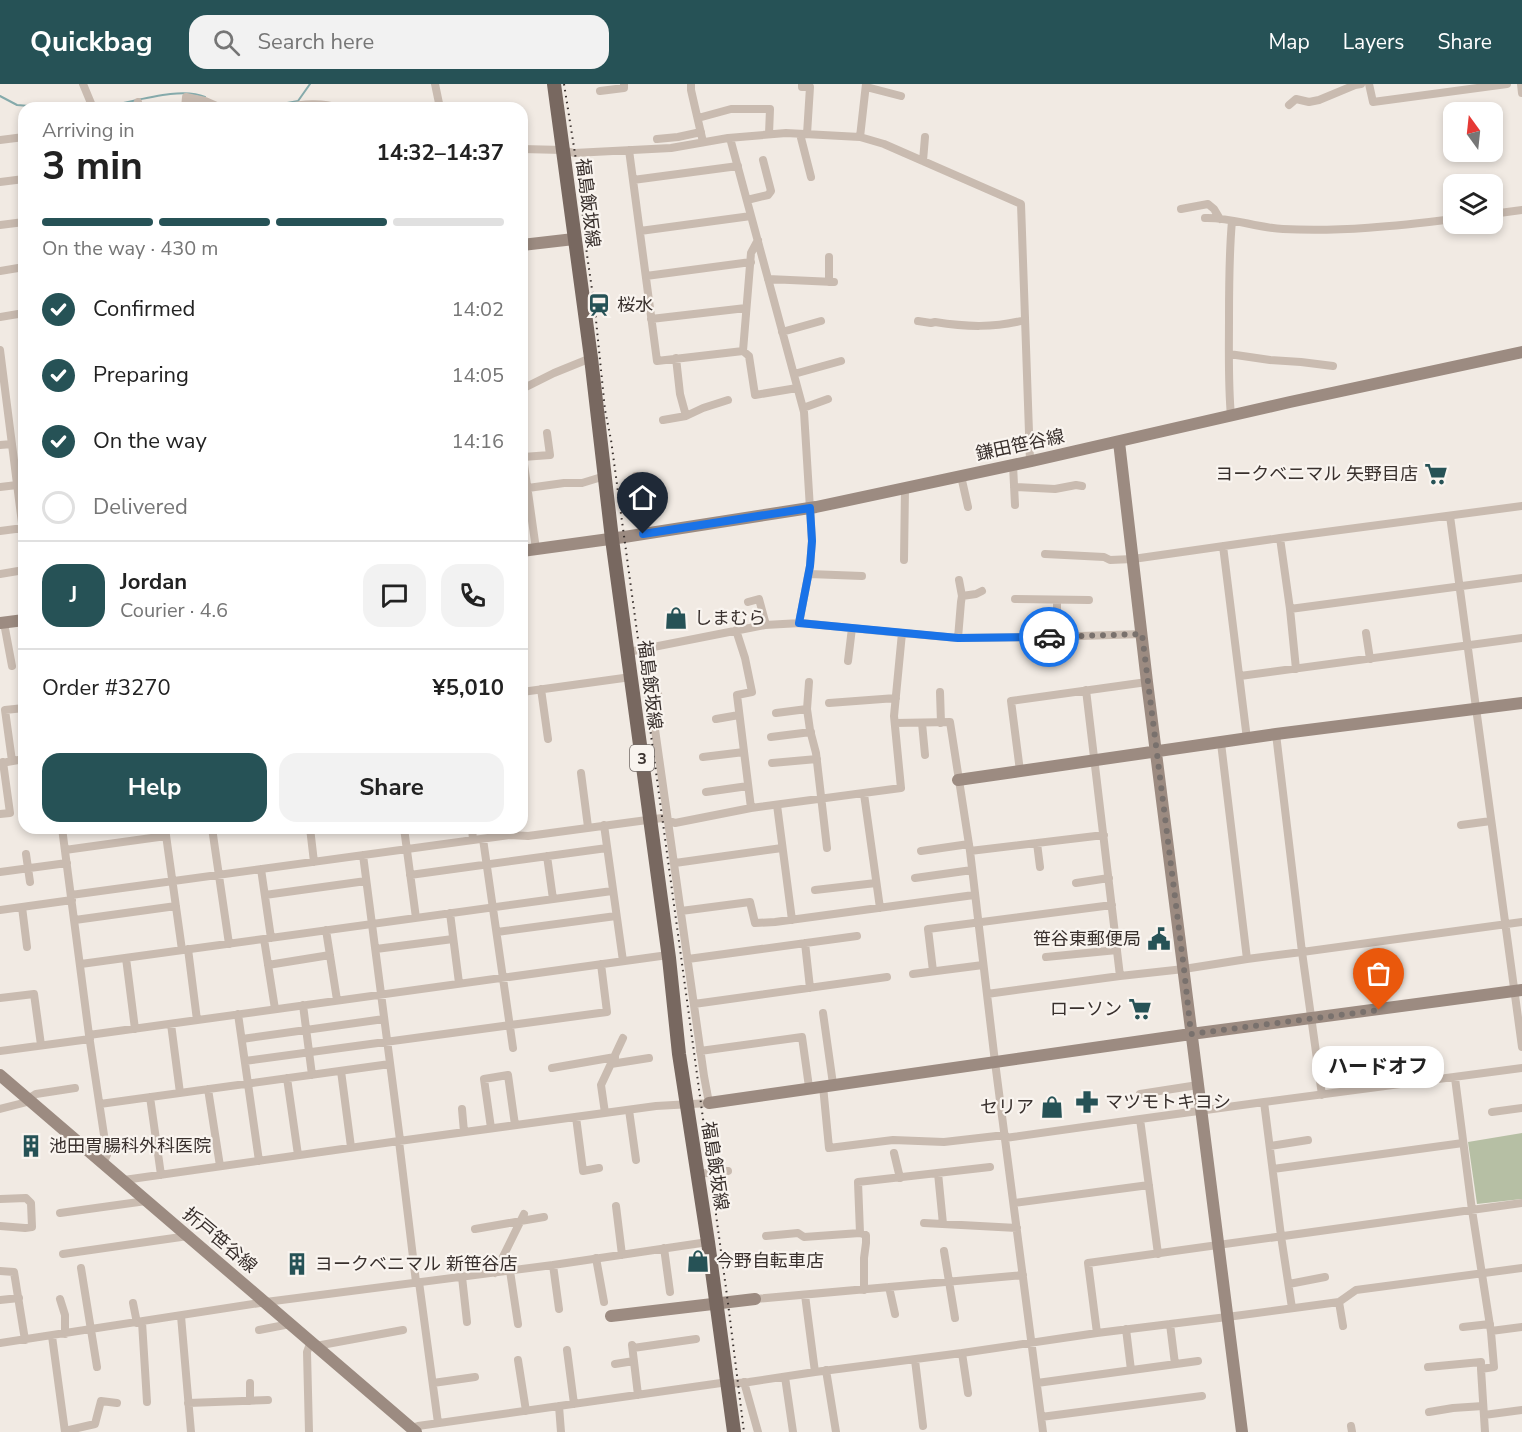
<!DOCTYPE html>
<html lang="en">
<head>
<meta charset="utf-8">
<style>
	:root { --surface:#fff; --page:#f2f2f2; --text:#222; --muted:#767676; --line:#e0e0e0; --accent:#265256 }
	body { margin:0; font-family:"Nunito Sans","Noto Sans JP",sans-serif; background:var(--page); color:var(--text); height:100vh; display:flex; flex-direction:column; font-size:22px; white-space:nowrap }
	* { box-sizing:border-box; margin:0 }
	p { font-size:20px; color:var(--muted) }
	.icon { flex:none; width:33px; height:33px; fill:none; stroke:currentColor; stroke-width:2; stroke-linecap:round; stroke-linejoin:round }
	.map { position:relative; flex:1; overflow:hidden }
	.details { position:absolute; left:18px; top:18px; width:510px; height:732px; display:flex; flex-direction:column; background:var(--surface); border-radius:18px; box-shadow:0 3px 9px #0003 }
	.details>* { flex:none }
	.needle { width:39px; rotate:345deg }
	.controls { position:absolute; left:1443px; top:18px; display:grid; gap:12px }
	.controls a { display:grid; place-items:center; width:60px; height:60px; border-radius:12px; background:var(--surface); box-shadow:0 3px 9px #0003; font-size:30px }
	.pin { position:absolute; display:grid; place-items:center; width:51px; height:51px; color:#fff; margin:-62px -26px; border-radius:50% 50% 50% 0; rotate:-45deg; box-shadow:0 0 6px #0007 }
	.pin .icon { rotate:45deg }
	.courier { position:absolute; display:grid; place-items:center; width:60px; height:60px; margin:-30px; border:4px solid #1a73e8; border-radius:50%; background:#fff; color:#222; box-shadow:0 2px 8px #0007 }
	.bubble { position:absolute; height:42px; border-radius:18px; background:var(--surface); box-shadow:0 3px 9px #0003; font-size:20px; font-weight:700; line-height:42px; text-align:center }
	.summary em { font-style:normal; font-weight:700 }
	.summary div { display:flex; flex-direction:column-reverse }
	.summary { display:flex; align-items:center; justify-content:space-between; height:102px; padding:0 24px }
	h1 { font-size:39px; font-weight:700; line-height:45px }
	.bar { display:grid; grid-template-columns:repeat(4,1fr); gap:9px 6px; align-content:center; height:72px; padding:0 24px }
	.bar i { height:8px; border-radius:4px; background:var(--line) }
	.bar .current { background:var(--accent) }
	.bar p { grid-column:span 4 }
	.line { display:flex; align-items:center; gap:15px; padding:0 24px; border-top:2px solid var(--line) }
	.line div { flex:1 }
	.round { display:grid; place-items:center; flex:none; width:63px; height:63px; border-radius:18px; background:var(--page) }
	ol { padding:0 24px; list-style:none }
	li { display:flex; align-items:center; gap:18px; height:66px }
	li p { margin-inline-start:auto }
	li .icon { padding:6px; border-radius:50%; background:var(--accent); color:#fff; stroke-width:4 }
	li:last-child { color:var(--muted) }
	li i { width:33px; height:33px; border:3px solid var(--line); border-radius:50% }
	.button { display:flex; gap:12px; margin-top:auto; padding:12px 24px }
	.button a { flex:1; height:69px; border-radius:18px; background:var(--accent); color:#fff; font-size:24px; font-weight:700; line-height:69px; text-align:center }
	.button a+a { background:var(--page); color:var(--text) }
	header { display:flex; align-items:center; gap:36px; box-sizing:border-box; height:84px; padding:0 30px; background:var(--accent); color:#fff }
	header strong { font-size:28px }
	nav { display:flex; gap:33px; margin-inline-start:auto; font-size:21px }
	.search { width:420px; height:54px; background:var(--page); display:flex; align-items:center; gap:15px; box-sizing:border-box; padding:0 21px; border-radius:18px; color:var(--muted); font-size:22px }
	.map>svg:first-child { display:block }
	.green { fill:#b6bfa4 }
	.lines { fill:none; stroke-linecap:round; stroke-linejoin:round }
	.stream { stroke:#85aaab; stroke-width:2 }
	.street { stroke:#c9bbb0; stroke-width:8 }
	.secondary { stroke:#9c8b81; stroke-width:12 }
	.primary { stroke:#786860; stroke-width:14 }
	.rail { stroke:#39302d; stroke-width:2; stroke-dasharray:1.5 4.5; stroke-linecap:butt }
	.done { stroke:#79716d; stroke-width:6; stroke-dasharray:0 10.8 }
	.route { stroke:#1a73e8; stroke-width:8 }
	.labels { text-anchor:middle; stroke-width:4.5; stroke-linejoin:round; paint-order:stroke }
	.shield { fill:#f9f4ef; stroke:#736b67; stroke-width:1.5 }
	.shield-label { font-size:16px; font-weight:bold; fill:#39302d }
	.street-label { font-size:18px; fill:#39302d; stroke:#f9f4ef }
	.poi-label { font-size:18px; fill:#39302d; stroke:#f9f4ef; text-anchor:start }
</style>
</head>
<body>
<header>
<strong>Quickbag</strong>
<div class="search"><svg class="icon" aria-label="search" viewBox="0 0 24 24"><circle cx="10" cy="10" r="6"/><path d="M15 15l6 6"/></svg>Search here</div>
<nav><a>Map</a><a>Layers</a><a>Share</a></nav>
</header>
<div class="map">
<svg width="1522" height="1348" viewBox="0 0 1522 1348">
	<rect width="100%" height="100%" fill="#f1eae3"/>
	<path class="green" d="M1522 1049V1115L1477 1120 1468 1058Z"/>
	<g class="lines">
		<path class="stream" d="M0 12 17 21 54 24
			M221 20 236 24
			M96 24C126 21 178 1 205 13
			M260 24 298 17 310 0"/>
		<path class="street" d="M83 0 93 24
			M435 0 440 24
			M691 0V6L703 58
			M802 0V3H810L807 50
			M1369 0 1373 18 1507 0
			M1521 0 1522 9
			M866 3 901 12
			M600 7 624 4V0
			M138 18 139 24
			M1289 21 1296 15 1309 18 1319 16 1355 1 1361 0
			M185 24 186 13 205 17 221 24
			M284 24C303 20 321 18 339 24
			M698 34 731 25H770L769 50
			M800 50 811 93
			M860 53 866 0
			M730 54 804 328 812 457 810 482 799 539
			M657 55 678 53 701 48
			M0 56 24 53
			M522 65 563 66 574 69 671 64 728 54 786 49 860 53 884 60 1021 120 1030 377
			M629 66 657 277 743 267
			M923 77 925 53
			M633 96 738 82
			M0 98 24 95
			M747 116 768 111 771 107 763 76
			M1181 125 1208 120 1214 125 1220 135
			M1492 130 1522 126
			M1205 134C1231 133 1257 144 1283 145 1340 148 1397 142 1454 135
			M0 141 24 138
			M640 147 751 132
			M758 156 751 169 743 267 749 272 755 311 797 304
			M0 187 24 183
			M646 192 751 178
			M768 195 834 198
			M829 198V173
			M0 233 24 229
			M651 235 746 224
			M918 237 931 239 935 238C966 243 994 244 1025 236
			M782 248 821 237
			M0 266 24 455
			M1229 270 1270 276 1301 278 1333 282
			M676 274 680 310 686 332
			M794 290 841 277
			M522 305 554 289 591 274
			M803 324 828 315
			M1231 332C1228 299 1229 267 1229 234 1229 202 1229 170 1232 137
			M663 336 686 332 703 324 728 316
			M0 361 12 360
			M1013 381 1015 421
			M636 392 643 450
			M961 392 968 423
			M0 403 17 401
			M1014 403 1055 405 1076 401 1082 402
			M528 404 564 399H582L605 392
			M1450 432 1522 963
			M0 447 23 444
			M1280 454 1290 525 1296 585
			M1223 462 1247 655
			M536 465 523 373 550 371 547 349
			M1045 470 1104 473 1110 476 1133 475 1280 454 1522 422
			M904 476 905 404
			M0 490 24 486
			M809 490 862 492
			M962 512 976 510 982 507
			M1015 515 1089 516
			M1057 516V553
			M748 518 759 515 766 541
			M1290 525 1522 494
			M4 539 12 582
			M736 546 745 574 752 608 737 611 751 724
			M1366 549 1370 575
			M958 554 961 518 962 512 959 496
			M628 568 765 541 801 539 891 548 958 554 1050 553 1142 550
			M848 577 852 544
			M1240 592 1522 554
			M809 598 807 625 810 646 816 669 827 764
			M541 605 548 655
			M1086 606 1120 892
			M522 608 631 593
			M940 608 941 639
			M829 619 896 614
			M776 629 807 625
			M716 635 739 631
			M895 639 950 638 970 767 995 978 1043 1348
			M922 639 925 671
			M771 653 811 648
			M1221 659 1247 875 1302 868 1276 650
			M703 673 744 668
			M12 677 5 626 24 624
			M7 678 24 675
			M772 679 817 675
			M1020 687 1011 617 1147 598
			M581 689 588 743
			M706 708 748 702
			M864 710 880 824
			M777 721 792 836
			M0 730 10 729 3 678
			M604 741 623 877
			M1461 741 1491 737
			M62 744 89 951 107 1071 103 1079
			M165 744 182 866
			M212 744 229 860
			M310 744 314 778
			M404 744 416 834
			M472 744 473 756
			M483 755 513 964
			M1037 759 1040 783
			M65 766 166 752
			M921 767 969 760
			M970 767 1104 751
			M26 770 30 798
			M363 771 400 1056
			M547 772 553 815
			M675 779 782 764
			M261 785 271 854
			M0 788 67 779
			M410 791 607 764
			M915 794 972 786
			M1076 799 1109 794
			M815 806 876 799
			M71 811 510 751 528 752 662 734 675 739 751 724 901 704 894 632 902 549
			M265 811 366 797
			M22 823 27 863
			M0 826 72 816
			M681 827 750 818 755 839 775 838 974 811
			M450 829 459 899
			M75 836 176 822
			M326 846 337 916
			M497 848 616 832
			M264 855 275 925
			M805 859 810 904
			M188 865 197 936
			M376 865 453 855
			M1046 873 1117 866
			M126 874 135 945
			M688 875 857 852
			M81 880 612 807
			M268 881 330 871
			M933 887 928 845 1112 821
			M913 890 983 881
			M987 910 1120 892 1184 885 1247 875
			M0 914 34 910 41 961
			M694 920 887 893
			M303 921 312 991
			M823 929 833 1000
			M238 930 259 1077
			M171 940 180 1009
			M89 951 668 871
			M242 955 384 935
			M0 967 90 955
			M700 967 802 953 809 1003
			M245 977 607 928 601 880
			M611 980 649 974
			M552 984 615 973
			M341 987 351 1063
			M287 994 298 1071
			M1455 994 1472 1126 1491 1248 1494 1283 1481 1285 1485 1348
			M823 1002 829 1064 893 1056 944 1058 1005 1051
			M208 1005 220 1082
			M1140 1010 1198 1001
			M1322 1011 1302 868 1522 838
			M150 1013 161 1091
			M28 1015 36 1010 75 1004
			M100 1020 390 980
			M0 1025 31 1017
			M462 1025 464 1048
			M629 1026 636 1076
			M1492 1028 1522 1024
			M605 1029 601 1001 623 954
			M576 1033 583 1087 599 1084
			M1140 1035 1264 1018
			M491 1044 484 995 508 991 515 1041
			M1005 1054 1140 1035 1158 1170
			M399 1057 416 1198
			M1270 1062 1308 1056
			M894 1069 900 1094
			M1273 1085 1463 1059
			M938 1089 943 1140
			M697 1090 728 1087
			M124 1096 399 1057 656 1022 709 1019 704 992 651 617 658 610
			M0 1115 26 1114 31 1119 32 1143 25 1144 0 1142
			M1014 1119 1149 1101
			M616 1122 622 1171
			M60 1129 146 1117
			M924 1139 1017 1144
			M475 1145 544 1133
			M860 1149 866 1151V1159L864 1174V1206
			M766 1152 798 1149 804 1153 860 1149 858 1098 990 1083
			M664 1164 670 1208
			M944 1167 955 1234
			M63 1170 188 1152
			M596 1174 604 1218
			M553 1181 559 1225
			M81 1184 97 1283
			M0 1187 14 1188 25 1256
			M510 1187 518 1240
			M495 1189 524 1130
			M462 1193 467 1238
			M419 1198 438 1339
			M1289 1200 1325 1193
			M889 1203 895 1230
			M805 1211 815 1288
			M60 1215 65 1231V1250
			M755 1215 1023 1191
			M0 1216 19 1214
			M1339 1218 1343 1242
			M133 1219 137 1239
			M1292 1224 1281 1152 1264 1018 1522 984
			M181 1232 191 1348
			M142 1238 147 1318
			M1170 1240 1175 1280
			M1463 1243 1490 1240
			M1126 1245 1131 1286
			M259 1246 290 1240
			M1491 1247 1522 1243
			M1097 1249 1088 1179 1522 1119
			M52 1252 65 1348
			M0 1259 266 1218 553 1181 708 1158
			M632 1261 638 1311
			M316 1262 403 1246
			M633 1264 696 1255
			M567 1266 574 1320
			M962 1269 968 1309
			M518 1276 526 1327
			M915 1276 923 1342
			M615 1280 634 1277
			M1428 1283 1481 1278V1285
			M826 1286 836 1348
			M785 1293 793 1348
			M744 1298 758 1348
			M250 1299V1317
			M433 1299 475 1293
			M1037 1299 1198 1277
			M728 1300 749 1298 815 1288 962 1269 1097 1249 1227 1233 1339 1218 1356 1206 1522 1184
			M188 1319 268 1316
			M559 1322 561 1348
			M1429 1328 1453 1324 1483 1322
			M1484 1331 1522 1326
			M1041 1333 1202 1312
			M1351 1342 1352 1348
			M411 1344 418 1342 728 1298
			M65 1347 95 1340 101 1317 117 1319
			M309 1348 307 1268 311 1257"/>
		<path class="secondary" d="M522 161 574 155
			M1119 358 1147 598 1242 1348
			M522 467 624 453 816 423 1032 377 1290 318 1522 268
			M0 539 24 536
			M958 696 1276 650 1522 619
			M0 991 416 1348
			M709 1019 1191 950 1522 906
			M611 1232 755 1215"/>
		<path class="primary" d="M554 0 591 274 612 455 669 874 679 970 708 1158 734 1348"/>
		<path class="rail" d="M564 0 579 95 587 171 595 226 605 326 611 356 728 1219 744 1348"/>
	</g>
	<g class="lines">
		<path class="done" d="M1049 553 1142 550 1184 885 1191 950 1379 926"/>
		<path class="route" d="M643 450 810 424 812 457 810 482 799 539 958 554 1049 553"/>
	</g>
	<defs>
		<g id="station-bare" transform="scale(1.8)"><path d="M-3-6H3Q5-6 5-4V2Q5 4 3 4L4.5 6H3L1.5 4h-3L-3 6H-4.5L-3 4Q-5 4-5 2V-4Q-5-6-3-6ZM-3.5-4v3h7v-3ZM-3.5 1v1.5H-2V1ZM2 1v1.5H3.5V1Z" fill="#265256" stroke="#f9f4ef" stroke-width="2.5" paint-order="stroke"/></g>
		<g id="supermarket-bare" transform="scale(1.8)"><path d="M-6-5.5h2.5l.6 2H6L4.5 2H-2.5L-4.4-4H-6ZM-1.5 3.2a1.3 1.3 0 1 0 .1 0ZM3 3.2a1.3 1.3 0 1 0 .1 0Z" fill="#265256" stroke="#f9f4ef" stroke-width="2.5" paint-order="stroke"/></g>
		<g id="shop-bare" transform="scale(1.8)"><path d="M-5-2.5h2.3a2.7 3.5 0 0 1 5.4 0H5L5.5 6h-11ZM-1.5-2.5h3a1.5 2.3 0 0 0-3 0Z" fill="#265256" stroke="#f9f4ef" stroke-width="2.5" paint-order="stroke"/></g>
		<g id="civic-bare" transform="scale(1.8)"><path d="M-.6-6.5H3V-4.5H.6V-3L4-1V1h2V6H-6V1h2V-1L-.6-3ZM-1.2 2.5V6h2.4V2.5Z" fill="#265256" stroke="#f9f4ef" stroke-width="2.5" paint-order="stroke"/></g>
		<g id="pharmacy-bare" transform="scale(1.8)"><path d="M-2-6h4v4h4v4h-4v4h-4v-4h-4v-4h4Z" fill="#265256" stroke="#f9f4ef" stroke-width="2.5" paint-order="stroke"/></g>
		<g id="building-bare" transform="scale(1.8)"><path d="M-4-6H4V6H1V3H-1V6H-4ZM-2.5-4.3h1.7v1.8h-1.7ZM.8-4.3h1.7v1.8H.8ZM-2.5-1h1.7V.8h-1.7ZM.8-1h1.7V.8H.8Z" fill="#265256" stroke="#f9f4ef" stroke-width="2.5" paint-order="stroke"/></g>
	</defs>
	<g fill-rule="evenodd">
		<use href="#station-bare" x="599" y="221"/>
		<use href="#supermarket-bare" x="1436" y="390"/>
		<use href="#shop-bare" x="676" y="534"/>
		<use href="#civic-bare" x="1159" y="855"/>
		<use href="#supermarket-bare" x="1140" y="925"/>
		<use href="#pharmacy-bare" x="1087" y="1018"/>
		<use href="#shop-bare" x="1052" y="1023"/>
		<use href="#building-bare" x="31" y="1062"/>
		<use href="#shop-bare" x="698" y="1177"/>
		<use href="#building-bare" x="297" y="1180"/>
	</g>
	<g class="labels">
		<rect class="shield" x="630" y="661" width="24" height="26" rx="4.5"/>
		<g class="shield-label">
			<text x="642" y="680">3</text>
		</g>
		<g class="street-label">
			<text transform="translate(588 119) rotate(83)" y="6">福島飯坂線</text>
			<text transform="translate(1020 361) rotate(-12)" y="6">鎌田笹谷線</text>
			<text transform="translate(650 601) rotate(83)" y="6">福島飯坂線</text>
			<text transform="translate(715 1082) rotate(81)" y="6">福島飯坂線</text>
			<text transform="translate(220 1156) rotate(40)" y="6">折戸笹谷線</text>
		</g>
		<g class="poi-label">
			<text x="617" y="227">桜水</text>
			<text x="1418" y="396" text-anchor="end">ヨークベニマル 矢野目店</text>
			<text x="694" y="540">しまむら</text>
			<text x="1141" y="861" text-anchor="end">笹谷東郵便局</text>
			<text x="1122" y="931" text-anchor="end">ローソン</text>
			<text x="1105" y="1024">マツモトキヨシ</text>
			<text x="1034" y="1029" text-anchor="end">セリア</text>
			<text x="49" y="1068">池田胃腸科外科医院</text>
			<text x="716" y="1183">今野自転車店</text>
			<text x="315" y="1186">ヨークベニマル 新笹谷店</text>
		</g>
	</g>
</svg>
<div class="controls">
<a><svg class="needle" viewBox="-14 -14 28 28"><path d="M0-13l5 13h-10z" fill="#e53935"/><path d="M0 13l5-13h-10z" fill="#767676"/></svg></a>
<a><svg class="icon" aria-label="layers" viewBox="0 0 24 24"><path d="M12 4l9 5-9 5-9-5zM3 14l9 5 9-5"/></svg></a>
</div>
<div class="pin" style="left:1379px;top:926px;background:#ea580c"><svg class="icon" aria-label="bag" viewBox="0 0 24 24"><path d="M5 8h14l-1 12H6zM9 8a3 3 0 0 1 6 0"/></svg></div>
<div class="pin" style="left:643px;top:450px;background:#1f2937"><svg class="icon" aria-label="home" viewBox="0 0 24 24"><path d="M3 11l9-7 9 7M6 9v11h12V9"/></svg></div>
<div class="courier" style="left:1049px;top:553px"><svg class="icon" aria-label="car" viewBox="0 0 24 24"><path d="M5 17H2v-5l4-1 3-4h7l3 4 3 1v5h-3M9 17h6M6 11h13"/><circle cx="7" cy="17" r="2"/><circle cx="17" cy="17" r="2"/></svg></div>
<div class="bubble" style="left:1312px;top:962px;width:132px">ハードオフ</div>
<section class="details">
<div class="summary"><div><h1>3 min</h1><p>Arriving in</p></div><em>14:32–14:37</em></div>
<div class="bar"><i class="current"></i><i class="current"></i><i class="current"></i><i></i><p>On the way · 430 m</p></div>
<ol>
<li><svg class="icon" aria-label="check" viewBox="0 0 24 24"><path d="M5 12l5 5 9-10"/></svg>Confirmed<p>14:02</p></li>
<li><svg class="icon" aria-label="check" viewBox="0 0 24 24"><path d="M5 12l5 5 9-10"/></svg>Preparing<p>14:05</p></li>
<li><svg class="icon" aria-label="check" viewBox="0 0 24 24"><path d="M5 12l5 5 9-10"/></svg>On the way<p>14:16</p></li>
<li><i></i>Delivered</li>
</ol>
<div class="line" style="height:108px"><b class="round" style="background:var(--accent);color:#fff">J</b><div><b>Jordan</b><p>Courier · 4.6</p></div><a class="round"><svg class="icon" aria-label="chat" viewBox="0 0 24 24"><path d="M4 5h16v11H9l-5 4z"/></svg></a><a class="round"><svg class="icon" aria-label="phone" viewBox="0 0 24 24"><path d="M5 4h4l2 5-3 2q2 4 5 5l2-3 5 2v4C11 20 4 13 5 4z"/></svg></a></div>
<div class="line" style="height:78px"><div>Order #3270</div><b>¥5,010</b></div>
<div class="button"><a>Help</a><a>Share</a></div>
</section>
</div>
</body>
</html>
